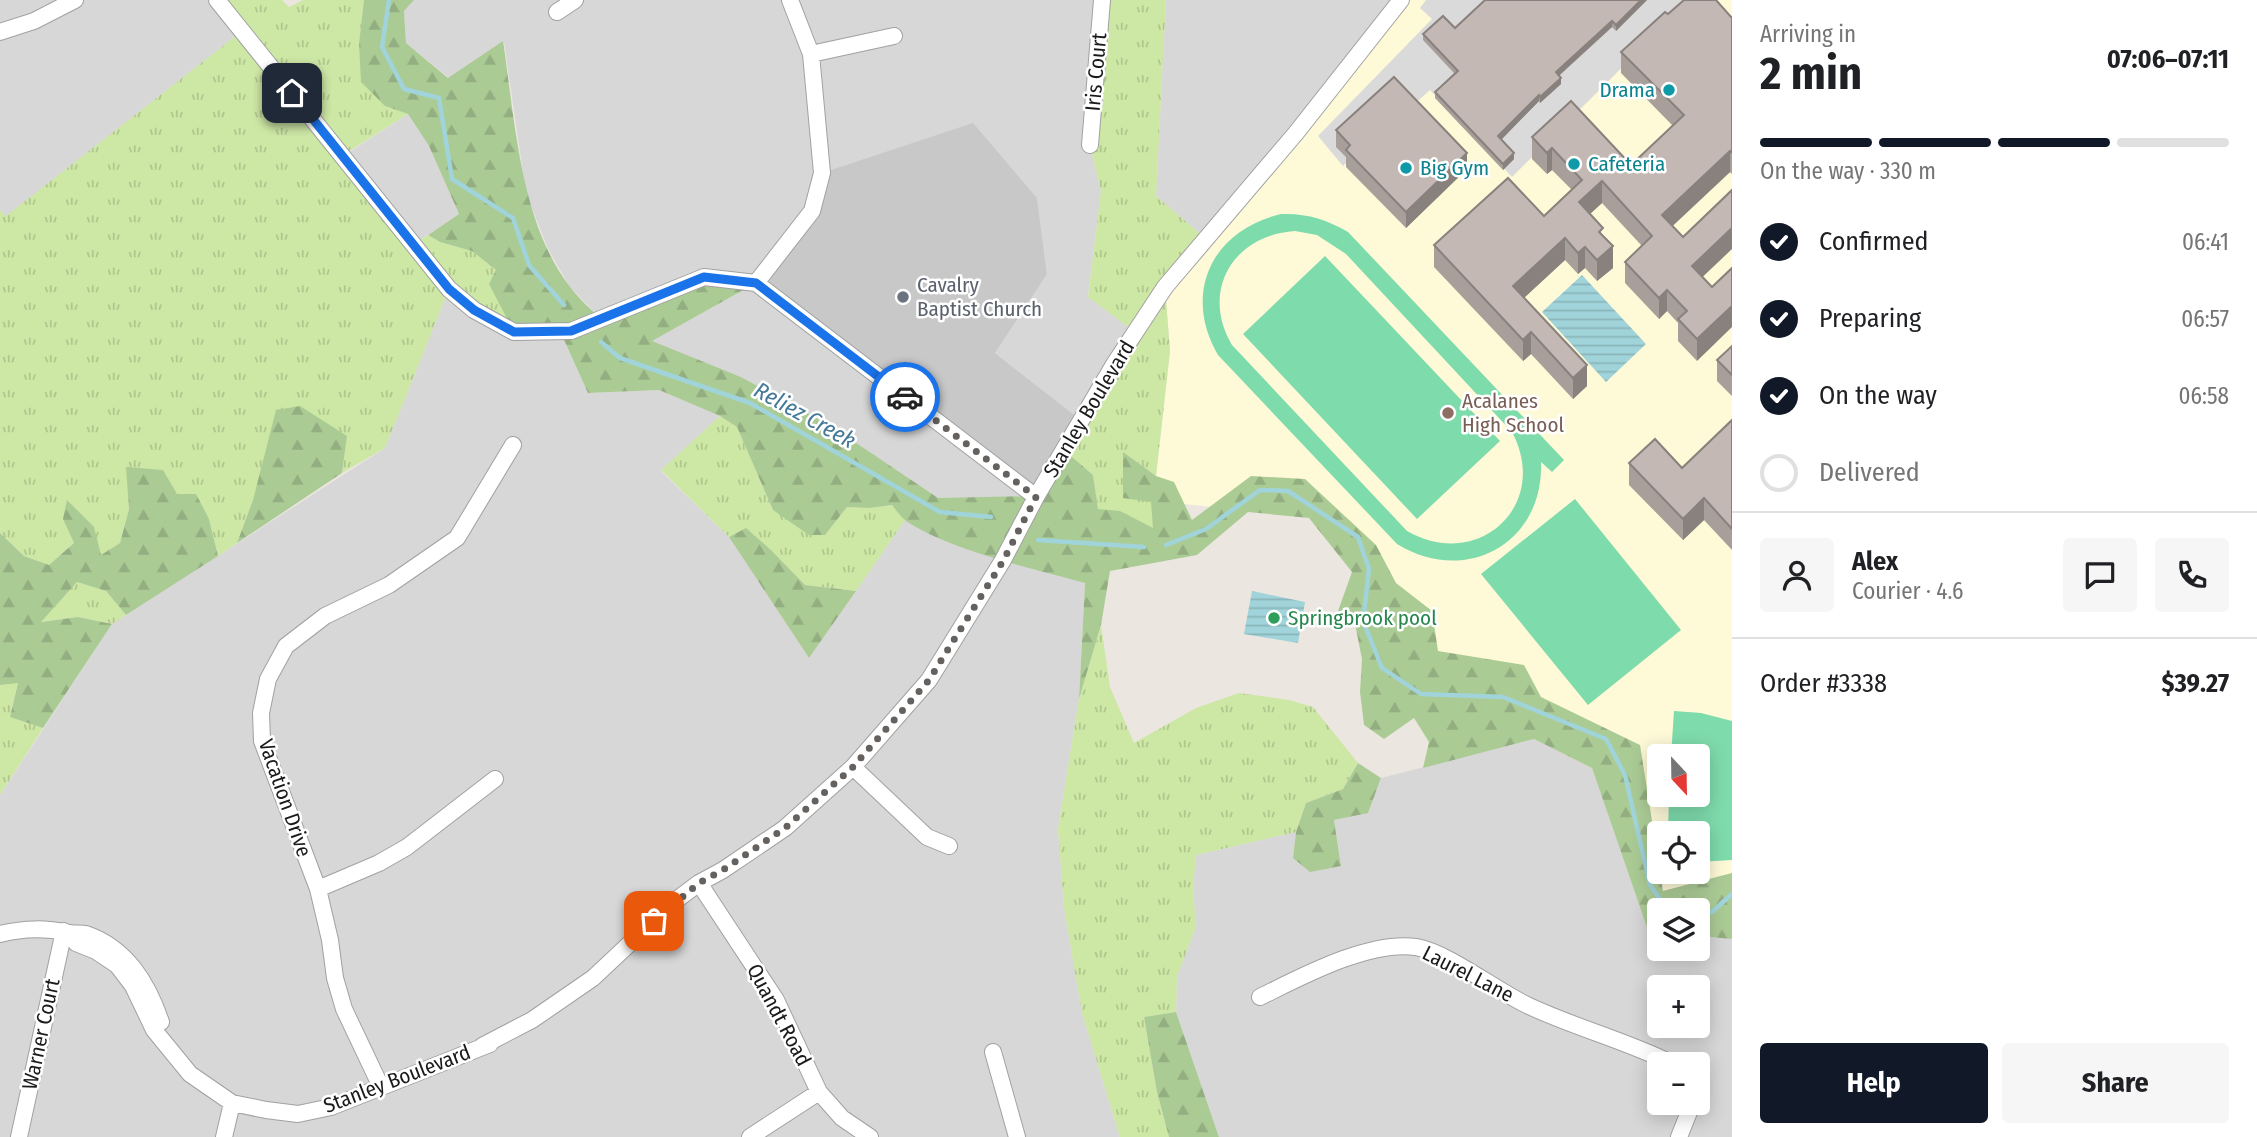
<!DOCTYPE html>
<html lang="en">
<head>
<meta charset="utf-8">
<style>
	:root { --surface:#fff; --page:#f6f6f6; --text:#202124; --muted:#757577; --line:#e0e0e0; --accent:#111827 }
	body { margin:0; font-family:"Fira Sans Condensed",sans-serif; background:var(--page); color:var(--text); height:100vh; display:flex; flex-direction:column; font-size:26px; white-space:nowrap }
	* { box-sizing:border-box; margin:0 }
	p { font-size:23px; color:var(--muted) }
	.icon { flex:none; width:38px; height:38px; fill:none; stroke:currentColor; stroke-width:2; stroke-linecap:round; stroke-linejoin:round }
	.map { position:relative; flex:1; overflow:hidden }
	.details { display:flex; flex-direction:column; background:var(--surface); width:525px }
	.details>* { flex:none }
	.needle { width:46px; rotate:158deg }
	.buttons { position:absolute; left:1647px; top:744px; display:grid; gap:14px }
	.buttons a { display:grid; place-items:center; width:63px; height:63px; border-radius:7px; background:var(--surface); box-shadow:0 4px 18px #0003; font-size:35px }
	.pin { position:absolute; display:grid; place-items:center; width:60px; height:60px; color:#fff; margin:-30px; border-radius:14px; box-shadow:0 4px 10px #0006 }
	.courier { position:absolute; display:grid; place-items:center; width:70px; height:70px; margin:-35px; border:5px solid #1a73e8; border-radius:50%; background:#fff; color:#222; box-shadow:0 2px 9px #0007 }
	.overview em { font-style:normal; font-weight:700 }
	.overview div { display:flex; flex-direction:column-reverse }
	.overview { display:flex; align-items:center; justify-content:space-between; height:119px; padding:0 28px }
	h1 { font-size:46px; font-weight:700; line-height:52px }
	.bar { display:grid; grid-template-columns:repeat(4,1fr); gap:10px 7px; align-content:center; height:84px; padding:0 28px }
	.bar i { height:9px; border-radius:5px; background:var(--line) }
	.bar .current { background:var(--accent) }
	.bar p { grid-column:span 4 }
	.line { display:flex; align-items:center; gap:18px; padding:0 28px; border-top:2px solid var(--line) }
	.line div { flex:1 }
	.round { display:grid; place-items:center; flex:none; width:74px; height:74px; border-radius:7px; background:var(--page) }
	ol { padding:0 28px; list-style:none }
	li { display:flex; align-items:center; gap:21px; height:77px }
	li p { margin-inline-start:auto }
	li .icon { padding:7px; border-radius:50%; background:var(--accent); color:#fff; stroke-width:4 }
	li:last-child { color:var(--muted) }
	li i { width:38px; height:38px; border:4px solid var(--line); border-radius:50% }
	.primary-button { display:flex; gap:14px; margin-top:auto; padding:14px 28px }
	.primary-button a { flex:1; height:80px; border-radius:7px; background:var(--accent); color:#fff; font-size:28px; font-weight:700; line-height:80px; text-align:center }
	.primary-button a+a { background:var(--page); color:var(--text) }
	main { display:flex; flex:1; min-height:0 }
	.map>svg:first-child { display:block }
	.residential { fill:#d8d7d7; fill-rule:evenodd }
	.education { fill:#fef9d7; fill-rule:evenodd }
	.religious { fill:#c8c8c8 }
	.grass { fill:url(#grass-tufts) }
	.forest { fill:url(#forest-firs) }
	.pitch { fill:#7edbac; fill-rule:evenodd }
	.parking { fill:#dadada }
	.water { fill:url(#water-rules) }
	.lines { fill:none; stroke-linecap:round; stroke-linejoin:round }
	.stream { stroke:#a0d4da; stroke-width:4.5 }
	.minor-casing { stroke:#a1a1a1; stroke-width:18 }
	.minor { stroke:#fff; stroke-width:16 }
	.wall { fill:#a89e9a }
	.shaded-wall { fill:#88817d }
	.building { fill:#c3b8b3; stroke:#88817d; stroke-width:2 }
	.done { stroke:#64615f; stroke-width:7; stroke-dasharray:0 12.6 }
	.route { stroke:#1a73e8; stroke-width:9 }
	.culture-dot { fill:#0f9aa8; stroke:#fff; stroke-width:2.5 }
	.worship-dot { fill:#6b7280; stroke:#fff; stroke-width:2.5 }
	.education-dot { fill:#8d6e63; stroke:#fff; stroke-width:2.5 }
	.leisure-dot { fill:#2e9e5b; stroke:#fff; stroke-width:2.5 }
	.labels { text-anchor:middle; stroke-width:5; stroke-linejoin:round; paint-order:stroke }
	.street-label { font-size:21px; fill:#1a1a1a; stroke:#fff }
	.culture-label { font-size:21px; fill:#0d838f; stroke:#fff; text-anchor:start }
	.worship-label { font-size:21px; fill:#5b616d; stroke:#fff; text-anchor:start }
	.education-label { font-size:21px; fill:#785e54; stroke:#fff; text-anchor:start }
	.leisure-label { font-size:21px; fill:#27864d; stroke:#fff; text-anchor:start }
	.water-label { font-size:23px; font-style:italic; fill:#447898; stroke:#fff }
</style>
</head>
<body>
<main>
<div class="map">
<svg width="1732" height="1137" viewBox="0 0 1732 1137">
	<defs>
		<pattern id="grass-tufts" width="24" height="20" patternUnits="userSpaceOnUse" patternTransform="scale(1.75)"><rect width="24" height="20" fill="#cde7a5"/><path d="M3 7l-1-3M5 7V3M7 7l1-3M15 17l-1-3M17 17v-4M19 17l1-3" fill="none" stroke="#afc68d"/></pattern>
		<pattern id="forest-firs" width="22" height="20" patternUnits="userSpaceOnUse" patternTransform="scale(1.75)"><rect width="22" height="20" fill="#abcb95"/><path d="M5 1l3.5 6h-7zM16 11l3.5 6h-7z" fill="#93ae80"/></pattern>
		<pattern id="water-rules" width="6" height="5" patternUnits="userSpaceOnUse" patternTransform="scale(1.75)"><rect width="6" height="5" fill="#a0d4da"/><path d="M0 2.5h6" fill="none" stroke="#89b5ba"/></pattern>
	</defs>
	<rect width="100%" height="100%" fill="#ece6e0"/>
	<path class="residential" d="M0 0H217L242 31 6 217 0 210Z
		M414 0H1102L1090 145 1101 191 1088 296 1135 332 1082 421 995 353 1047 273 1037 198 822 173 1034 496 938 499 831 426 741 377 651 341 755 284 601 319 570 287 548 249 526 193 504 42 449 78 406 43 404 11Z
		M1166 0H1401L1205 238 1156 196Z
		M408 114 429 146 459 214 414 244 343 156Z
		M449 289 560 331 588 393 659 390 720 416 661 471 729 537 809 658 905 520 942 540 1003 560 1085 583 1079 699 1058 829 1064 908 1082 1013 1120 1137H0V795L112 624 385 448Z
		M1534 739 1592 768 1650 935 1659 936V948H1698V936L1732 939V1137H1219L1176 1012 1177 977 1196 926 1193 888 1196 855 1296 832 1293 858 1341 865 1334 820 1368 812 1381 778ZM1659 987H1698V1026H1659ZM1659 1064H1698V1102H1659Z"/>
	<path class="education" d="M1401 0H1732V873L1663 891 1660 872H1698V833H1659V864L1640 745 1430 665 1310 518 1158 501 1156 476 1170 351 1165 287ZM1659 756H1698V794H1659Z"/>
	<path class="religious" d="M973 123 1037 198 1047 274 995 353 1082 421 1034 496 756 283 812 211 822 173Z"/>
	<path class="grass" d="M217 0H282L289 7 303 0H364L359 43 385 106 408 114 343 155 413 244 428 235 440 242 472 251 496 270 514 332 449 289 385 448 342 473 347 436 253 500 237 543 218 556 209 519 177 494 127 467 129 509 120 543 101 555 63 519 74 543 49 565 24 556 0 533V210L6 216 242 31Z
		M1102 0H1166L1156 196 1205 238 1165 287 1170 351 1156 476 1124 453 1155 502 1154 528 1098 509 1093 475 1064 450 1135 332 1088 297 1101 191 1090 145Z
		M720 416 737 427 773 510 825 535 847 507 870 508 892 505 905 520 856 591 805 585 771 550 747 529 729 537 661 470Z
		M77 582 106 591 126 615 112 624 78 617 40 622Z
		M1101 625 1110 687 1134 743 1196 708 1239 693 1289 700 1313 707 1358 763 1343 789 1306 803 1296 832 1196 855 1193 888 1196 926 1177 977 1176 1012 1144 1017 1157 1092 1169 1137H1120L1082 1013 1064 908 1058 829 1079 699Z
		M18 682 10 717 43 728 0 795V685Z"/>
	<path class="forest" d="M364 0H414L404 11 406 43 448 78 503 41C515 119 520 224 571 288 579 299 591 309 601 319L704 277 756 283 652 341 741 377 831 426 938 498 1034 496 1064 450 1093 475 1098 509 1120 511 1153 528 1151 502 1123 498V452L1156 476 1174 482 1192 520 1251 476 1305 479 1376 545 1396 583 1432 611 1438 651 1524 665 1541 697 1640 745 1663 891 1732 873V939L1698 936V910H1659V936H1650L1592 768 1534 739 1423 768 1429 742 1414 718 1384 739 1364 725 1360 692 1362 659 1354 619 1338 611 1352 572 1309 518 1248 512 1197 555 1110 571 1101 625 1079 699 1085 583C1032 568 951 551 906 521 901 517 896 510 892 505L870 508 847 507 825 535H809L773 510 737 427 720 416 659 390 588 393 560 331 514 332 489 284 496 270 472 251 440 242 428 235 459 214 429 146 408 114 385 106 361 82 359 43Z
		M300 406 347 436 342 473 237 543 253 500 276 410Z
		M126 467 163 470 177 494H196L209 519 218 556 126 615 106 591 77 582 41 622 78 617 112 624 43 728 10 717 18 683 0 685V533L24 556 49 565 74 543 63 519 67 500 94 527 101 555 120 543 129 509Z
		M746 528 771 550 805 585 856 591 809 658 729 537Z
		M1358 763 1381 778 1368 813 1334 820 1341 866 1310 872 1293 858 1296 832 1306 803 1343 789Z
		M1176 1012 1219 1137H1169L1157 1092 1144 1017Z"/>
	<path class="pitch" d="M1281 214C1306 213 1326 219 1348 232L1564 460 1552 472 1541 462C1544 544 1465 586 1397 544L1218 355C1182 293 1212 230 1281 214ZM1295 231 1317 235 1346 254 1512 432C1551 505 1478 572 1407 531L1232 345C1200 291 1233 235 1295 231Z
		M1325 256 1500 441 1417 519 1243 334Z
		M1575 499 1681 630 1588 705 1481 574Z
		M1674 711 1701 713 1732 721V860L1698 862V833H1668L1669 795 1698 794V756H1671Z"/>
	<path class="parking" d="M1426 0H1690L1512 177 1430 90 1411 107 1407 105 1343 166 1318 136 1432 19 1420 8Z"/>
	<path class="water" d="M1582 275 1646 344 1606 382 1542 312Z
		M1252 591 1305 602 1298 643 1244 634Z"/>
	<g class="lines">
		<path class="stream" d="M389 0 382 47 404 89 439 98 452 179 513 218 529 265 564 305
			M601 342 620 358 750 403 940 512 991 517
			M1038 540 1144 547
			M1166 545 1206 529 1260 490 1288 491 1358 537 1369 569 1363 621 1382 668 1421 694 1503 697 1606 739 1625 775 1650 885 1668 910
			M1698 914 1712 912 1732 894"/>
		<g class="minor-casing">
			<path id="minor" d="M217 0 449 289 474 310 514 332 571 331 704 277 756 283 1036 497
				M557 12 575 0
				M0 32 34 21 75 0
				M811 54 894 36
				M1090 145 1102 0
				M756 283 812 211 822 173 811 54 790 0
				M853 767 927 837 949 846
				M699 883 776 1000 819 1092 842 1118 870 1137
				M318 889 379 863 407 847 495 779
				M71 933 76 943 96 951 117 965 133 986 154 1030 190 1074 232 1103 266 1110 298 1114 331 1107 490 1044
				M0 934C25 928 45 928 70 933 75 934 81 933 86 934 127 948 148 984 161 1022
				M1260 997C1301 977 1369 940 1416 947 1447 952 1498 992 1529 1006 1576 1028 1627 1041 1673 1064
				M482 1046 532 1020 593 978 675 901 699 883 723 870 785 828 853 767 929 680 1003 560 1036 497 1113 366 1165 287 1296 133 1401 0
				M993 1052 1017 1137
				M381 1087 344 1009 335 978 330 940 318 889 262 741 261 713 268 679 286 646 325 616 389 585 457 538 513 445
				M19 1137 64 931
				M224 1137 232 1103
				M750 1137 819 1092
				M1679 1137 1693 1102"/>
		</g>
		<use href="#minor" class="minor"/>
	</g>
	<path class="wall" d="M1485 0H1647L1616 31 1612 27 1559 76 1561 84 1540 103 1539 101 1501 140 1514 159 1503 170 1435 98V92L1454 73 1423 40V34L1455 28Z
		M1668 14 1732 18V174L1730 172 1672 226 1703 277 1697 361 1678 341V323L1667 311 1659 319 1625 283V262L1642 246 1602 203 1590 214 1603 236 1613 268 1597 281 1585 268 1578 274 1565 260 1524 298 1587 386 1573 399 1531 354 1523 361 1434 267V245L1544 216 1572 190 1552 170 1547 174 1532 159V137L1631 165 1673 126 1621 73V52Z
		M1336 130 1467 169 1406 228 1346 167V157L1336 147Z
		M1732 346V396L1717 381V360Z
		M1732 420V550L1704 520 1683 540 1629 485V463L1682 468Z"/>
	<path class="shaded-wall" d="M1641 0H1647L1616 31V25Z
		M1612 21V27L1556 78V72Z
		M1561 78V84L1540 103V97Z
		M1539 95V101L1498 143V136Z
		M1552 148V170L1547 174V153Z
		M1730 151V172L1662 236V215Z
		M1467 153V169L1406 228V212Z
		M1514 153V159L1503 170V164Z
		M1602 181V203L1579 224V202Z
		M1732 228V249L1692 287V266Z
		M1565 238V260L1513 308V286Z
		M1613 246V268L1597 281V260Z
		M1585 247V268L1578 274V253Z
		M1667 290V311L1659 319V298Z
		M1732 306V327L1697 361V339Z
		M1531 332V354L1523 361V340Z
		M1587 365V386L1573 399V378Z
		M1704 498V520L1683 540V519Z"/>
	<path class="building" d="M1485 0H1641L1616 25 1612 21 1556 72 1561 78 1540 97 1539 95 1498 136 1514 153 1503 164 1435 92 1458 71 1423 34 1443 16 1455 28Z
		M1684 0H1716L1732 18V153L1730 151 1662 215 1683 237 1732 190V228L1692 266 1712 287 1732 268V306L1697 339 1678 319 1687 311 1667 290 1659 298 1625 262 1652 236 1602 181 1579 202 1603 228 1599 232 1613 246 1597 260 1585 247 1578 253 1565 238 1513 286 1587 365 1573 378 1531 332 1523 340 1434 245 1508 178 1544 216 1582 180 1552 148 1547 153 1532 137 1571 101 1631 165 1684 115 1621 52 1665 12 1668 14Z
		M1394 77 1467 153 1406 212 1346 150 1350 145 1336 130Z
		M1732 346V375L1717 360Z
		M1732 420V529L1704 498 1683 519 1629 463 1655 439 1682 468Z"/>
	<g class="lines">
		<path class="done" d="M654 921 699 883 723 870 785 828 853 767 929 680 1003 561 1036 497 905 397"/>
		<path class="route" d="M292 93 449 289 474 310 514 332 571 331 704 277 756 283 905 397"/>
	</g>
	<g class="culture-dot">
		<circle cx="1669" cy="90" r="7"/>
		<circle cx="1574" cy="164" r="7"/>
		<circle cx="1406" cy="168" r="7"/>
	</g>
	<circle class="worship-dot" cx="903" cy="297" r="7"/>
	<circle class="education-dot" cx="1448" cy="413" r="7"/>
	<circle class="leisure-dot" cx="1274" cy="618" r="7"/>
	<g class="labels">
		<g class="street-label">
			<text transform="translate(1096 72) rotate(-85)" y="7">Iris Court</text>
			<text transform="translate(1089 409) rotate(-59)" y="7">Stanley Boulevard</text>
			<text transform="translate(285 798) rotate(71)" y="7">Vacation Drive</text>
			<text transform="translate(1468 974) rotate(27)" y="7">Laurel Lane</text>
			<text transform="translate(779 1015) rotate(62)" y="7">Quandt Road</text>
			<text transform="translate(41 1034) rotate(-78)" y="7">Warner Court</text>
			<text transform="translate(397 1079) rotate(-21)" y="7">Stanley Boulevard</text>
		</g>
		<g class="culture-label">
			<text x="1655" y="97" text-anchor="end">Drama</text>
			<text x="1588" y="171">Cafeteria</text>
			<text x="1420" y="175">Big Gym</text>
		</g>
		<g class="worship-label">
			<text x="917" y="292">Cavalry<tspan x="917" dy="24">Baptist Church</tspan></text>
		</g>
		<g class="education-label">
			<text x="1462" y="408">Acalanes<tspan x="1462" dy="24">High School</tspan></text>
		</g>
		<g class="leisure-label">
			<text x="1288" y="625">Springbrook pool</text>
		</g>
		<g class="water-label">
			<text transform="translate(805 415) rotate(29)" y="8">Reliez Creek</text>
		</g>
	</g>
</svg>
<div class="buttons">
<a><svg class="needle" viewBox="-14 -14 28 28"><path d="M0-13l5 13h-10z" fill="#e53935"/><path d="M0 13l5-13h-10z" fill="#757577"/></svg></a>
<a><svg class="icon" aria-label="locate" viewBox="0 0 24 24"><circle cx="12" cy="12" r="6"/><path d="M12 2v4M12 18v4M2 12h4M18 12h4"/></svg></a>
<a><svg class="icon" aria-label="layers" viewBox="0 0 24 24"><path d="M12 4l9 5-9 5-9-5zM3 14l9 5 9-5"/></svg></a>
<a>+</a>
<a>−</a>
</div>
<div class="pin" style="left:654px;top:921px;background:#ea580c"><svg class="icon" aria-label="bag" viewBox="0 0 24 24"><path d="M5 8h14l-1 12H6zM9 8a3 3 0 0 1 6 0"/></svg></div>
<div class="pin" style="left:292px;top:93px;background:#1f2937"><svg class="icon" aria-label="home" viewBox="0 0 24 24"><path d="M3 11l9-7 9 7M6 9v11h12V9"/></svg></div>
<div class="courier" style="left:905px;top:397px"><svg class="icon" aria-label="car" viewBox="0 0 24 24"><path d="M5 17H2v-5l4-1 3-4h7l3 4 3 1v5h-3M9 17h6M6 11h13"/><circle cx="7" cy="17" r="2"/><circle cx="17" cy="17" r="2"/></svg></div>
</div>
<section class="details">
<div class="overview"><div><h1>2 min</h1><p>Arriving in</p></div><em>07:06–07:11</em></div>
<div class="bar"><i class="current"></i><i class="current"></i><i class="current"></i><i></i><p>On the way · 330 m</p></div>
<ol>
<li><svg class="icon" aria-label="check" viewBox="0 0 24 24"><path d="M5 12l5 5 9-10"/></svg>Confirmed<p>06:41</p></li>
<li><svg class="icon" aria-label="check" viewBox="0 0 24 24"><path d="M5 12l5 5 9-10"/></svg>Preparing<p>06:57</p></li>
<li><svg class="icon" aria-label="check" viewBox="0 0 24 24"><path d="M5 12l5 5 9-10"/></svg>On the way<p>06:58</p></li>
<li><i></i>Delivered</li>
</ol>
<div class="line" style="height:126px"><a class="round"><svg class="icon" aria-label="person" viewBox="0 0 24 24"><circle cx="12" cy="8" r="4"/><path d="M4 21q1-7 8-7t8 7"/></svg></a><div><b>Alex</b><p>Courier · 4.6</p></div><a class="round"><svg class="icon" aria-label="chat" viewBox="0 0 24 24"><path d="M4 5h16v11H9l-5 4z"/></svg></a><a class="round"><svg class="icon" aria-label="phone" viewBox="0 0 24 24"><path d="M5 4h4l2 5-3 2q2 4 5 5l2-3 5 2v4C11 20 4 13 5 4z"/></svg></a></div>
<div class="line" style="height:91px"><div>Order #3338</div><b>$39.27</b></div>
<div class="primary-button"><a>Help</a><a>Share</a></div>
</section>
</main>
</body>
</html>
